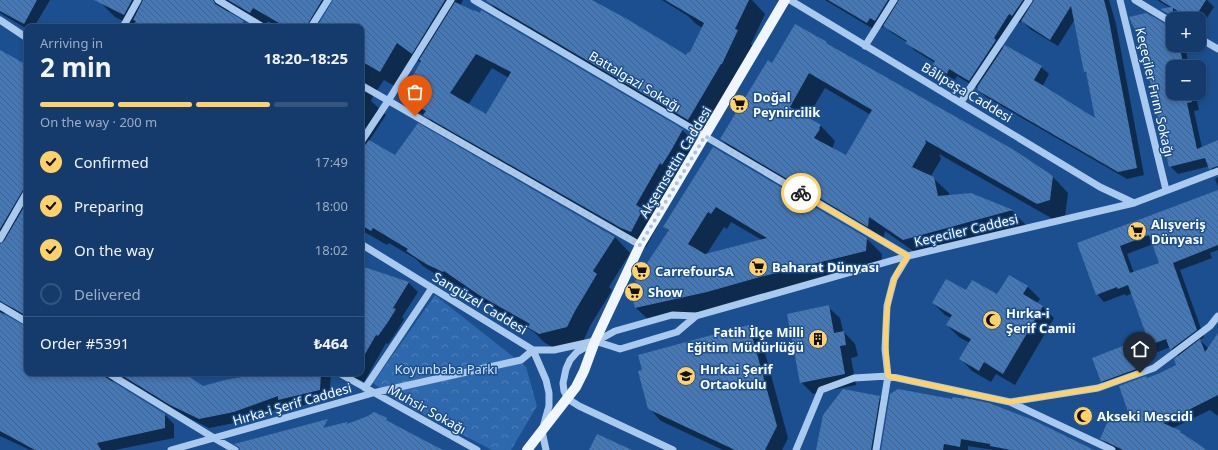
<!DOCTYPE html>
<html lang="en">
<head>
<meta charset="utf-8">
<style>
	:root { --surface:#143b6b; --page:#1d4271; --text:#f1f3f6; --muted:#9dadc1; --line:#33557e; --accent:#ffd166 }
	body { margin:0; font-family:"Noto Sans",sans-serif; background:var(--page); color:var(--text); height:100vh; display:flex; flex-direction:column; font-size:15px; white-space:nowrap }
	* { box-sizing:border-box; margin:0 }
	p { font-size:13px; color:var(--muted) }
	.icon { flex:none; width:22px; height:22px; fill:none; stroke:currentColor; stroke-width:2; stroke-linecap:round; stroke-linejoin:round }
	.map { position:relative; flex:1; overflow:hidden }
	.drawer { position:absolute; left:24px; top:24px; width:340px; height:352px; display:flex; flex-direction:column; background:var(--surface); border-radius:8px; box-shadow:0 2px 6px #0003,0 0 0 1px var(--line) }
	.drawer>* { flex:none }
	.fabs { position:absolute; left:1166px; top:12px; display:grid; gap:8px }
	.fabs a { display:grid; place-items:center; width:40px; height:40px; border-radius:8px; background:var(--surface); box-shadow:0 2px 6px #0003,0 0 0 1px var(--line); font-size:20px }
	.pin { position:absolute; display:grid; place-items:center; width:34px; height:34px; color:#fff; margin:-41px -17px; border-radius:50% 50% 50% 0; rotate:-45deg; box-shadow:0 0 4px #0007 }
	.pin .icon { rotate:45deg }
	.courier { position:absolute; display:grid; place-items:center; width:40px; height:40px; margin:-20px; border:3px solid #ffd166; border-radius:50%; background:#fff; color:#222; box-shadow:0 1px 5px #0007 }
	.headline em { font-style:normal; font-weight:700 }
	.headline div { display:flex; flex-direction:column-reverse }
	.headline { display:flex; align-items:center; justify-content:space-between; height:68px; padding:0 16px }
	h1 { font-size:26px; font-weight:700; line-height:30px }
	.bar { display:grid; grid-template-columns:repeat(4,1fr); gap:6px 4px; align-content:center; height:48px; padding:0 16px }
	.bar i { height:5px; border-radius:3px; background:var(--line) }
	.bar .current { background:var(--accent) }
	.bar p { grid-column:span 4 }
	.line { display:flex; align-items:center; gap:10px; padding:0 16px; border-top:1px solid var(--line) }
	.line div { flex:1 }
	ol { padding:0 16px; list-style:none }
	li { display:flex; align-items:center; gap:12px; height:44px }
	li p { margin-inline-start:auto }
	li .icon { padding:4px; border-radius:50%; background:var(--accent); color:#111; stroke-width:4 }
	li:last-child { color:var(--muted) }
	li i { width:22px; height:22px; border:2px solid var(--line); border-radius:50% }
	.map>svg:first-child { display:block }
	.park { fill:url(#park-crowns) }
	.shadow { fill:#0007; fill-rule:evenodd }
	.building { fill:url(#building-back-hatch); fill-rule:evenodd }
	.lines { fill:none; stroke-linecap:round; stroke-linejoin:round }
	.minor { stroke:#a9c9ee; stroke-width:7 }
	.major { stroke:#f0f6ff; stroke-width:10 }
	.done { stroke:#afc1d8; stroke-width:4; stroke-dasharray:0 7.2 }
	.route { stroke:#ffd166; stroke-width:5 }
	.labels { text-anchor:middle; stroke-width:3; stroke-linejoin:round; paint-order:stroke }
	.street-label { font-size:13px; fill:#fff; stroke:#1b4f8f }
	.poi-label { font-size:13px; font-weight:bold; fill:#fff; stroke:#1b4f8f; text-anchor:start }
	.park-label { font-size:13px; fill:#cfe3fa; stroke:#1b4f8f }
</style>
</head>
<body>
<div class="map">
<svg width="1218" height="450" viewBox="0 0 1218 450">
	<defs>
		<pattern id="park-crowns" width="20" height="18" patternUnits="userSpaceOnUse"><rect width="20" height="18" fill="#2e69ad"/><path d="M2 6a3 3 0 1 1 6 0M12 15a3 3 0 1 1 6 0" fill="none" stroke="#4d80b9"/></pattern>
		<pattern id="building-back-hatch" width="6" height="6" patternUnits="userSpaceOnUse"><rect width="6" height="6" fill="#4478b7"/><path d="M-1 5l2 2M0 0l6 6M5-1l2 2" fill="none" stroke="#486282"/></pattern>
	</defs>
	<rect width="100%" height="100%" fill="#1b4f8f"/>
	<path class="park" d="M435 295 526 367 537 406 511 450H492L398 401 373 383Z"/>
	<path class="shadow" d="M0 0H50L34 27H27V29L0 13Z
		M102 0H329L313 27H278L268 21 264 27 230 10 228 13 243 22 248 27H135L115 17 101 3Z
		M334 0H463L460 6 682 130 698 145 651 219 658 225 646 247 440 130 428 118 417 112 402 97 421 63 413 57 396 87 384 80 372 98 371 101 386 115 369 141 395 157 418 125 615 237 630 253 609 287 612 290 590 326 583 342 555 349 544 342 534 332 495 310 459 286V287L443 279 423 266 416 259 389 243 387 245 361 230V27H321ZM492 68 509 78 486 115 468 105Z
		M487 0H592L686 56 690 54 703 28 696 24 688 16 662 0H752L765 14 751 44 753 46 704 135 502 16Z
		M825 0H1109L1116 24 1144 175 1127 179 986 97 978 90 980 83 977 88 957 76 955 80 941 72 934 65 935 63 914 50 907 42 892 33 884 25 883 28 878 25 875 30ZM1075 19 1085 72 1088 74 1096 121 1042 87 1049 74 1041 67 1004 49 1001 46 1016 21 1020 23 1022 21 1030 29 1058 46Z
		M1157 0H1207L1214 7 1199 30V19H1173L1162 10 1170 8Z
		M795 25 1053 177 1068 193 1065 216 1053 219 939 154 941 159 931 176 949 193V196L971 194 1012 211 1027 226 919 255 885 231 883 241 737 155 721 139 772 64ZM825 88 871 115 846 157 832 149 835 141 820 125 807 118Z
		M1173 29V45H1185L1189 67H1173V93H1195L1199 110 1194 111 1202 148 1218 141V176L1210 166 1178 174 1170 166Z
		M0 51 27 66V319L10 310 4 313V316L27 327V373H182L202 387 241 377 234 373H331L329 399 289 409 286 406 244 421 209 428 181 414 115 377 112 382 165 415 174 424V438L115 450H30L0 436Z
		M713 148 866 238 882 254 881 266 723 307 652 323 636 308 670 232 665 227ZM731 222 762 240 706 255 724 227 727 229Z
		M1218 177V187L1215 179Z
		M1218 191V250L1210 253 1212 258 1180 270 1204 337 1200 340 1209 349 1218 335V416L1210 410 1173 428 1180 431 1185 437 1207 450H1116L1109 446 1101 439 1134 425 1147 379 1160 374 1177 365 1179 357 1170 347 1158 352 1150 344 1132 293 1126 296 1125 294 1104 302 1097 294 1078 244ZM1153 244 1160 263 1134 273 1127 254Z
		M361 264 369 270 409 283 418 292 402 317 404 319 397 331 388 344 386 343 364 382 345 373H361Z
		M1009 276 1028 287 1040 299 1037 303 1042 306 1054 318 1015 385 996 374 991 382 972 371 961 359 970 343 959 337 947 325 951 318 945 315 933 303 966 292 997 296Z
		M828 307 840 318 843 331 855 344 858 356 851 358 856 385 813 394 801 382Z
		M749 326 761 338 788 438 782 450H723L661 421 649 408Z
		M1133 343 1139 350 1148 373 1108 388 1102 381Z
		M891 394 1092 450H993L968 446V450H882Z
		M879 397 887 405 879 450H817Z"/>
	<path class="building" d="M0 0H37L24 24 0 11Z
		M94 0H132L124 15Z
		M143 0H213L215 4 244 21 240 27H132L136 21 133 20Z
		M228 0H322L306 27H286L253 8 250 13Z
		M333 0H445L412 54 397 43 380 72 361 61V27H317Z
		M486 0H592L627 19 686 55 688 52H690L704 23 665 0H749L735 29 738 30 722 64H721L688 120 486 1Z
		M828 0H888L875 21 870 18 867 23Z
		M899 0H1023L1012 16 1009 14 994 38 996 40 969 81 949 69 947 74 933 65 935 61 905 43 907 41 883 26Z
		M1034 0H1104L1108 15 1137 168 1118 172 977 90 978 87H977L1005 45 1042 66 1034 80 1095 118 1086 72H1084L1071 6 1050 40 1021 21Z
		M1160 0H1206L1194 19H1191L1173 8V17L1160 9 1171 7Z
		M455 2 474 11V10L480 13 481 10 683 129 672 149 662 165 660 163 636 205 643 209 631 232 621 228 423 115 426 111 401 97 421 61 419 60ZM476 54 511 72 486 114 450 93Z
		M1146 13 1173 28V45H1179L1184 67H1173V93H1190L1192 102 1187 103 1197 149 1218 140V166L1209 169 1205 158 1169 167 1140 38 1131 22 1129 17Z
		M795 24 827 42 826 43 1014 150 1053 176 1050 200 1037 204 925 140 926 143 912 167 934 177 938 196 971 193 1013 210 903 240 869 217 868 227 720 139 768 60 772 63ZM809 73 872 110 846 155 814 138 820 129 819 128 821 125 790 107Z
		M0 50 27 65V187L23 190 0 229Z
		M418 123 615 237 593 271 597 274 575 311 567 327 539 334 527 327 530 324 479 295 444 271 443 272 426 264 406 251 408 249 373 228 371 231 361 225V147L365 145 369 140 395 155Z
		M713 147 867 238 866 251 760 277 707 292 635 308 630 289 669 230 663 227ZM716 207 767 238 705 254 688 244 708 212 711 214Z
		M1218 190V245L1173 263 1197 330 1170 350 1166 339 1150 345 1128 285 1118 289 1117 287 1096 295 1077 243ZM1149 235 1159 263 1130 273 1120 246Z
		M27 202V316L0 301V244L4 241Z
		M361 266 409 282 393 308 396 309 388 322 378 336 376 335 361 361Z
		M1009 275 1028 286 1023 294 1043 306 1003 374 984 362 979 371 959 359 971 339 946 325 952 315 932 303 946 279 966 290 972 280 997 294Z
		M829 305 834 333 844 331 846 345 840 346 845 374 800 383 787 314Z
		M0 312 27 327V373H103L105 377 165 414V428L97 443 101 450H35L0 431Z
		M749 325 777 426 765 450H735L648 409 638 371 642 370 638 355Z
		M1218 333V395L1163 423 1181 431 1180 432 1207 450H1123L1100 439 1111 414 1132 423 1119 386 1146 376 1147 378 1160 373 1176 365 1174 359 1200 339 1205 352Z
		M1133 342 1142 367 1101 382 1092 358Z
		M118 373H184L203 386 225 380 263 373H321L320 390 278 400V396L234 412 199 419 170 405Z
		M843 389 880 396 871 450H816L823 415Z
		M898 389 952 399 953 397 964 399 965 398 989 403 1033 420 1094 450H1011L990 446V444L961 439 960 447 944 444 943 450H881L890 394Z
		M374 412 387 418 386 420 416 436 443 450H240L239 447 234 444 328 419 323 428 347 422V424L368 416Z
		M597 434 632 450H589Z"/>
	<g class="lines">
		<path class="minor" d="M218 0 263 27
			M474 0 908 256 894 279 887 306 885 349 888 376 876 450
			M790 0 1100 187 1134 203
			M1120 0 1166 190
			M1135 0 1173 23
			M0 20 27 38
			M123 27 138 0
			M311 27 328 0
			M1199 38 1218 49
			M865 46 894 0
			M361 85 640 245
			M961 102 1029 0
			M361 142 388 101 451 0
			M0 239 27 192
			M361 244 533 350H554L595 341 620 349 677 332 696 316
			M0 306 27 322
			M533 350 546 380 549 393V406L542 431 546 450
			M108 373 214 438 235 450
			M339 373 477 450
			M365 388 432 288
			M1010 402 1098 388 1154 368 1210 326 1218 316
			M171 450 373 393 521 360 533 350
			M673 450 579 406 568 399 564 391 563 383 566 369 570 360 577 352 615 331 672 315 696 316 908 256 1134 203 1218 171
			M796 450 821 390 854 378 888 376 1010 402 1112 450"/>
		<path class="major" d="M527 450 576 387 584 371 595 341 640 245 785 0"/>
	</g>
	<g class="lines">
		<path class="done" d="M415 116 640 245 705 136 801 193"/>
		<path class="route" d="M801 193 908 256C904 263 896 271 894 280 883 310 885 344 888 376L1010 402 1098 388 1140 373"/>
	</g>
	<defs>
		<g id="supermarket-disc" transform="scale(1)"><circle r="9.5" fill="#ffd166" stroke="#1b4f8f"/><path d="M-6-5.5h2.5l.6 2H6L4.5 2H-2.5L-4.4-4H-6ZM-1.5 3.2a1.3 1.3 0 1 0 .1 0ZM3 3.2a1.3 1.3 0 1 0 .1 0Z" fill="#111"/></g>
		<g id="mosque-disc" transform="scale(1)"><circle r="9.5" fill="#ffd166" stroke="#1b4f8f"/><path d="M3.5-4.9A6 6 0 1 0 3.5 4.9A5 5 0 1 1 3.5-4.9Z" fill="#111"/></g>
		<g id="building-disc" transform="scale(1)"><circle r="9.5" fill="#ffd166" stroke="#1b4f8f"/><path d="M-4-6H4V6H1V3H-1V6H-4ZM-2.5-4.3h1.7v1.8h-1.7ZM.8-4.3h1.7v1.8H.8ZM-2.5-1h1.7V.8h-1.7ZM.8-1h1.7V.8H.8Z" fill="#111"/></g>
		<g id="school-disc" transform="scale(1)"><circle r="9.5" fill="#ffd166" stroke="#1b4f8f"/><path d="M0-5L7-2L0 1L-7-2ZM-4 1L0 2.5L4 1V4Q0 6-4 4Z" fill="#111"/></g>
	</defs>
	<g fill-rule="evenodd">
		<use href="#supermarket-disc" x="739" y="104"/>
		<use href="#supermarket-disc" x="1137" y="231"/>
		<use href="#supermarket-disc" x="758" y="267"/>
		<use href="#supermarket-disc" x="641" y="271"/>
		<use href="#supermarket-disc" x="634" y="292"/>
		<use href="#mosque-disc" x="992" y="320"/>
		<use href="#building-disc" x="818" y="339"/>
		<use href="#school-disc" x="686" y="376"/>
		<use href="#mosque-disc" x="1083" y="416"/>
	</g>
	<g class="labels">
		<g class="street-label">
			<text transform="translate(635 81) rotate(31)" y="5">Battalgazi Sokağı</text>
			<text transform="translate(967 92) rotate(31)" y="5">Bâlipaşa Caddesi</text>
			<text transform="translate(1155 92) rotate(77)" y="5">Keçeçiler Fırını Sokağı</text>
			<text transform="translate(675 162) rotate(-59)" y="5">Akşemsettin Caddesi</text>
			<text transform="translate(966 230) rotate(-13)" y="5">Keçeciler Caddesi</text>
			<text transform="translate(480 303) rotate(31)" y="5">Sangüzel Caddesi</text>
			<text transform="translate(292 404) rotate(-16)" y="5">Hırka-i Şerif Caddesi</text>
			<text transform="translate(427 409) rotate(29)" y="5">Muhsir Sokağı</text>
		</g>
		<g class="poi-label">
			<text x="753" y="102">Doğal<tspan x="753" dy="15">Peynircilik</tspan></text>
			<text x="1151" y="229">Alışveriş<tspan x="1151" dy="15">Dünyası</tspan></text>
			<text x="772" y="272">Baharat Dünyası</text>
			<text x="655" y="276">CarrefourSA</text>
			<text x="648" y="297">Show</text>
			<text x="1006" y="318">Hırka-i<tspan x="1006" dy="15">Şerif Camii</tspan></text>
			<text x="804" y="337" text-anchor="end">Fatih İlçe Milli<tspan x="804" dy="15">Eğitim Müdürlüğü</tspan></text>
			<text x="700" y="374">Hırkai Şerif<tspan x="700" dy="15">Ortaokulu</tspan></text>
			<text x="1097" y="421">Akseki Mescidi</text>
		</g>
		<g class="park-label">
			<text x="446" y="374">Koyunbaba Parkı</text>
		</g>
	</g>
</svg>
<div class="fabs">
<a>+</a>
<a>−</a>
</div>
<div class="pin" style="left:415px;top:116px;background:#ea580c"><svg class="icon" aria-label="bag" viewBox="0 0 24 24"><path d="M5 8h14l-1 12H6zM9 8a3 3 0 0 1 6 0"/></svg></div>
<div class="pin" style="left:1140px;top:373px;background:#1f2937"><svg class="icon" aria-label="home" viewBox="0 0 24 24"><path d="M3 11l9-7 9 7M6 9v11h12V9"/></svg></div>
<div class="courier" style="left:801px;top:193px"><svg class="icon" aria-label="bike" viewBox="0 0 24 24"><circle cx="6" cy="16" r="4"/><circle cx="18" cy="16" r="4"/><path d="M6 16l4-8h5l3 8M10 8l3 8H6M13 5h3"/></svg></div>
<section class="drawer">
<div class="headline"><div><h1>2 min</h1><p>Arriving in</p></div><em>18:20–18:25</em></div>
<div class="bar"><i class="current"></i><i class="current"></i><i class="current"></i><i></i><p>On the way · 200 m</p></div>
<ol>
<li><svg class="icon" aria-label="check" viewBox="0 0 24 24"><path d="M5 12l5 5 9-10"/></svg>Confirmed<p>17:49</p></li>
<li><svg class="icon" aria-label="check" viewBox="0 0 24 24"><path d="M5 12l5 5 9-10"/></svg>Preparing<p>18:00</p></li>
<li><svg class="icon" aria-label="check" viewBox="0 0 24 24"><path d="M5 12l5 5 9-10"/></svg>On the way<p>18:02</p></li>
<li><i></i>Delivered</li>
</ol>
<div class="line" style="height:52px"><div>Order #5391</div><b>₺464</b></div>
</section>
</div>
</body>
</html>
